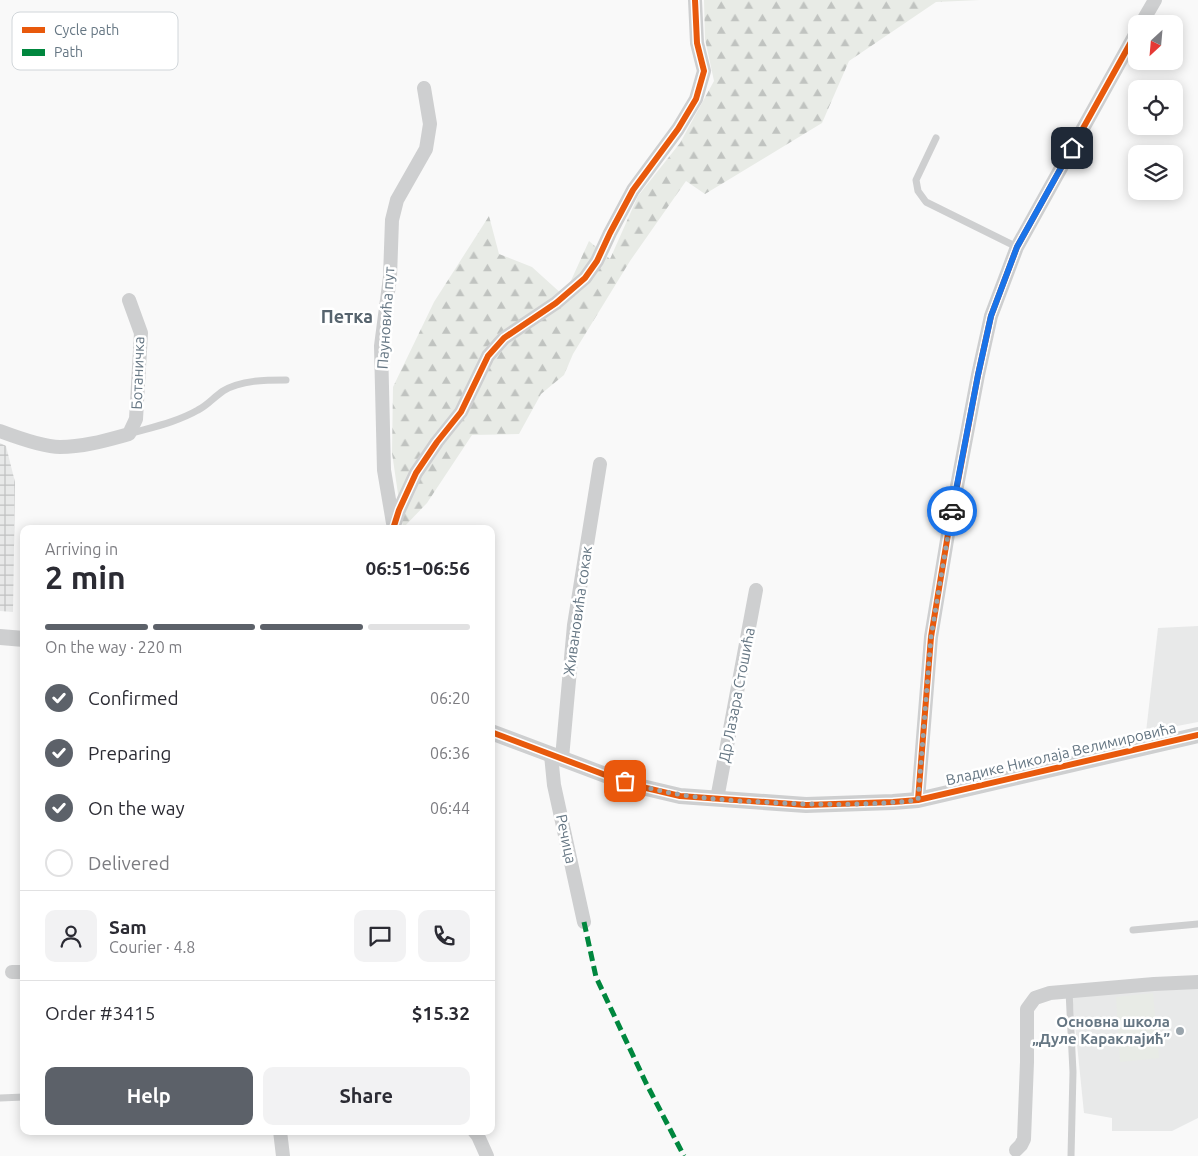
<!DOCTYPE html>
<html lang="en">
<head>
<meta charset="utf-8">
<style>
	:root { --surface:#fff; --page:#f2f2f3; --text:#2b2b33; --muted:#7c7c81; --line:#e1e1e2; --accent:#5c6169 }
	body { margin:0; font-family:Ubuntu,sans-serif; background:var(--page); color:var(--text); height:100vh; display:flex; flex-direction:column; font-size:19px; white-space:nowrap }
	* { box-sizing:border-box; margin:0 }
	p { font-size:16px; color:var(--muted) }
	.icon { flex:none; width:28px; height:28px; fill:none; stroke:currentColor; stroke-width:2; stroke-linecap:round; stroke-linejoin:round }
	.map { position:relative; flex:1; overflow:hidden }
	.drawer { position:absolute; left:20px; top:525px; width:475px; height:610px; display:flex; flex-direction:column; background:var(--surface); border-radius:10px; box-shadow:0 2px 12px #0003 }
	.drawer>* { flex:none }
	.needle { width:32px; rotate:206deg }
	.fabs { position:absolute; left:1128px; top:15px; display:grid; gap:10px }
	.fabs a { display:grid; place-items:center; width:55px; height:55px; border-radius:10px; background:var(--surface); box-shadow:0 2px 12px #0003; font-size:25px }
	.pin { position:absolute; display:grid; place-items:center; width:42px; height:42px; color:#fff; margin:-21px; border-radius:10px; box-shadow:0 2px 8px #0006 }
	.courier { position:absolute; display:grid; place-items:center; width:50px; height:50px; margin:-25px; border:4px solid #1a73e8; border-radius:50%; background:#fff; color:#222; box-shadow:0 1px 6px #0007 }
	.head em { font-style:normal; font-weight:700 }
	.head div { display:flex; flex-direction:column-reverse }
	.head { display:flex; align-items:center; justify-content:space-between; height:85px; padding:0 25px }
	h1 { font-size:32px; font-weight:700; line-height:38px }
	.bar { display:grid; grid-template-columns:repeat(4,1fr); gap:8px 5px; align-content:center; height:60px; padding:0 25px }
	.bar i { height:6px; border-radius:4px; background:var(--line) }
	.bar .active { background:var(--accent) }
	.bar p { grid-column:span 4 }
	.line { display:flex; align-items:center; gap:12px; padding:0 25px; border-top:1px solid var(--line) }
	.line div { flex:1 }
	.round { display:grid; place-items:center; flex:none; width:52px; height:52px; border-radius:10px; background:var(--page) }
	ol { padding:0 25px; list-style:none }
	li { display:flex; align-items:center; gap:15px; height:55px }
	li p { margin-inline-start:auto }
	li .icon { padding:5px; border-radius:50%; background:var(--accent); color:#fff; stroke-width:4 }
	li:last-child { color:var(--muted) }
	li i { width:28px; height:28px; border:2px solid var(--line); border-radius:50% }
	.primary-button { display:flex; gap:10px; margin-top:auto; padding:10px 25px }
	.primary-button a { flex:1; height:58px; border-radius:10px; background:var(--accent); color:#fff; font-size:20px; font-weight:700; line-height:58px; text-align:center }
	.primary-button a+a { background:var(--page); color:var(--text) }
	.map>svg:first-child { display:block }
	.built { fill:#e8e9e9 }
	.industrial { fill:url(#industrial-grid) }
	.grass { fill:#e8ebe6 }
	.forest { fill:url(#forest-firs) }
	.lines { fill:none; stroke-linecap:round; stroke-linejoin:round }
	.service { stroke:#cecfd0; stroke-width:7 }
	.minor { stroke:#cecfd0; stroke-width:14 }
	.tertiary { stroke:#cecfd0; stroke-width:16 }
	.quiet { stroke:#00873e; stroke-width:5; stroke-dasharray:10 5; stroke-linecap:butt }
	.cycleway-casing { stroke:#fff; stroke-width:9 }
	.cycleway { stroke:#e8590c; stroke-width:6 }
	.done { stroke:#99a4ac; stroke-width:5; stroke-dasharray:0 9 }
	.route { stroke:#1a73e8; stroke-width:6 }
	.poi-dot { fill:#99a4ac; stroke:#fff; stroke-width:2 }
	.labels { text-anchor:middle; stroke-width:5; stroke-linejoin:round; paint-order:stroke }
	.street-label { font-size:15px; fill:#657683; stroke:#fff }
	.poi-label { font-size:15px; font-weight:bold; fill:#657683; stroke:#fff; text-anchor:end }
	.quarter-label { font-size:18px; font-weight:bold; fill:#57646e; stroke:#fff }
	.key { fill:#fff; stroke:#d1d6da; stroke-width:1 }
	.key-label { font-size:14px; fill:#657683 }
</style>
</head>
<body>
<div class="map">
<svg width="1198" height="1156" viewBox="0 0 1198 1156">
	<defs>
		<pattern id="industrial-grid" width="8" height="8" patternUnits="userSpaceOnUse" patternTransform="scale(1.25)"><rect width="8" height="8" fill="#e8e9e9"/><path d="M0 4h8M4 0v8" fill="none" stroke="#c0c1c2"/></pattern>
		<pattern id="forest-firs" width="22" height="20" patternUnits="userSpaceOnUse" patternTransform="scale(1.25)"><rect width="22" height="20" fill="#e8ebe6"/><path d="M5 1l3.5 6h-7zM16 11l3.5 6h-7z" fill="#c0c3c0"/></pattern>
	</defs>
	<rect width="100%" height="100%" fill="#f9f9f9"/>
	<path class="built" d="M1198 626V722L1146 732 1158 628Z
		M1198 977V1118L1172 1131H1112V1118L1084 1113 1071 985Z"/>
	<path class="industrial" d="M0 443 6 446 15 482 13 612 0 611Z"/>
	<path class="grass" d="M1153 993 1159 1058 1120 1062 1116 997Z"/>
	<path class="forest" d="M704 0H980L936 2 849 61 822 123 705 194 686 181 630 261 573 354 564 375 541 394 519 434 472 435 427 503 403 528 392 453 393 387 434 302 489 216 499 254 532 267 564 296 589 241 610 259 638 196 680 143 714 81 705 39Z"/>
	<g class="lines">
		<path class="service" d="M936 138 916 180 918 191 926 202 1017 247
			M129 434C153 427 177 422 198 410 208 405 214 397 223 391 241 380 266 380 286 380
			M1133 930 1198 924
			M1069 991 1073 1072 1071 1156
			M0 1098 24 1097"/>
		<path class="minor" d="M1141 24 1155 0
			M0 431C16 437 43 447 60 447 84 447 107 440 129 434L136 419 141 333 129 300
			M393 523 384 470 381 346 390 277 392 220 397 200 426 149 430 124 424 88
			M393 529 399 510 416 473 437 442 461 412 488 356 504 338 556 303 585 278 597 261 610 233 633 190 678 129 696 99 704 71 697 43 695 0
			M551 755 554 785 584 922
			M562 758 574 625 600 464
			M717 799 756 590
			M918 800 931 637 948 534 978 375 991 316 1017 247 1136 33
			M12 972H24
			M280 1131 283 1156
			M474 1131 478 1136 487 1156
			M1016 1150 1021 1145 1024 1139 1027 1062V1009L1035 998 1050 993 1154 984 1198 982"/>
		<path class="tertiary" d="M0 637 24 639
			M491 732 608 776 642 787 680 796 806 805 893 802 918 800 1198 735"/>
		<path class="quiet" d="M584 922 596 977 646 1083 684 1156"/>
		<g class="cycleway-casing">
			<path id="cycleway" d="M393 529 399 510 416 473 437 442 461 412 488 356 504 338 556 303 585 278 597 261 610 233 633 190 678 129 696 99 704 71 697 43 695 0
				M491 732 608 776 642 787 680 796 806 805 893 802 918 800 1198 735
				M918 800 931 637 948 534 978 375 991 316 1017 247 1136 33"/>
		</g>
		<use href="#cycleway" class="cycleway"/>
	</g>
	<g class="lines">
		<path class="done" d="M625 781C669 796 715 800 761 802 813 805 866 806 918 800L931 637 952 511"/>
		<path class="route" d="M952 511 978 375 991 316 1017 247 1072 148"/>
	</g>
	<circle class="poi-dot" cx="1180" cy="1031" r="5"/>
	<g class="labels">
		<g class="street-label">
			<text transform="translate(386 318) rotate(-86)" y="5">Пауновића пут</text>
			<text transform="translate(138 373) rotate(-88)" y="5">Ботаничка</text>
			<text transform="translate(578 611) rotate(-82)" y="5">Живановића сокак</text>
			<text transform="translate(737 695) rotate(-79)" y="5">Др Лазара Стошића</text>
			<text transform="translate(1061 754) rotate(-13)" y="5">Владике Николаја Велимировића</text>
			<text transform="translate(566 839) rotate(78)" y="5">Речица</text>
		</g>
		<g class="poi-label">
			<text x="1170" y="1027">Основна школа<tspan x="1170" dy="17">„Дуле Караклајић”</tspan></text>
		</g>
		<g class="quarter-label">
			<text x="347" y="323">Петка</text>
		</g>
	</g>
	<rect x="12" y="12" width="166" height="58" rx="8" class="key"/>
	<rect x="22" y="27" width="23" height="6" fill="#e8590c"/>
	<rect x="22" y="49" width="23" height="7" fill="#00873e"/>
	<g class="key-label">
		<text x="54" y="35">Cycle path</text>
		<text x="54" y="57">Path</text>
	</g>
</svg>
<div class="fabs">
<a><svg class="needle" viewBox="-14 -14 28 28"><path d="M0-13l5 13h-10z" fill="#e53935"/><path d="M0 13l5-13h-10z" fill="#7c7c81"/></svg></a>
<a><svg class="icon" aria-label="locate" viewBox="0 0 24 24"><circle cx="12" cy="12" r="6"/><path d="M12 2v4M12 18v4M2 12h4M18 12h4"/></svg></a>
<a><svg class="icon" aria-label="layers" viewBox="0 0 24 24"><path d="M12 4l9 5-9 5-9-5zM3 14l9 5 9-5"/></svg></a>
</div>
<div class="pin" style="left:625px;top:781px;background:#ea580c"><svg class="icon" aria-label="bag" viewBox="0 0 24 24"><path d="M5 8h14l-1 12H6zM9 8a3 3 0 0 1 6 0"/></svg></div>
<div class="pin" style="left:1072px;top:148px;background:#1f2937"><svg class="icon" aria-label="home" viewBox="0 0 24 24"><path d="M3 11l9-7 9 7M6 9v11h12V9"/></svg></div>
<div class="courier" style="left:952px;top:511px"><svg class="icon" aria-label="car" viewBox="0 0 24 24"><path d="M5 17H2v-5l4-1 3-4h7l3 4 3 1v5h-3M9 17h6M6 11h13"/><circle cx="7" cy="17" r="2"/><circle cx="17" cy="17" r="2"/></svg></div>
<section class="drawer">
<div class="head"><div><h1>2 min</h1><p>Arriving in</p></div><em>06:51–06:56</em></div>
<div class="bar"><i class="active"></i><i class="active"></i><i class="active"></i><i></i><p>On the way · 220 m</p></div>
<ol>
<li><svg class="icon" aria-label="check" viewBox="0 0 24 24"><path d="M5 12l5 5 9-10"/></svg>Confirmed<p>06:20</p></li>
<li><svg class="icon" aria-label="check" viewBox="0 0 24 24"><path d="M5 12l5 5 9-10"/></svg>Preparing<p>06:36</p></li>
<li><svg class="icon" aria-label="check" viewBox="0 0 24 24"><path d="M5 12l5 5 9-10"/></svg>On the way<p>06:44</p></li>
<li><i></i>Delivered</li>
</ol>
<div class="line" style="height:90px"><a class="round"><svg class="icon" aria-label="person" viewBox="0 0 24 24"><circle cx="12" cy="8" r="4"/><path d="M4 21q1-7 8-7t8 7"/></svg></a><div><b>Sam</b><p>Courier · 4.8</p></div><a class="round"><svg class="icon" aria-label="chat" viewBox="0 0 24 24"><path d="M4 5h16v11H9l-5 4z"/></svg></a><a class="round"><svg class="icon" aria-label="phone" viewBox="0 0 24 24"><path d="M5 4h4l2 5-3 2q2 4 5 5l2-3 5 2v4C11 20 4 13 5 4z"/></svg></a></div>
<div class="line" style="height:65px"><div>Order #3415</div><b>$15.32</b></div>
<div class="primary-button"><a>Help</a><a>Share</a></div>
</section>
</div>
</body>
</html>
